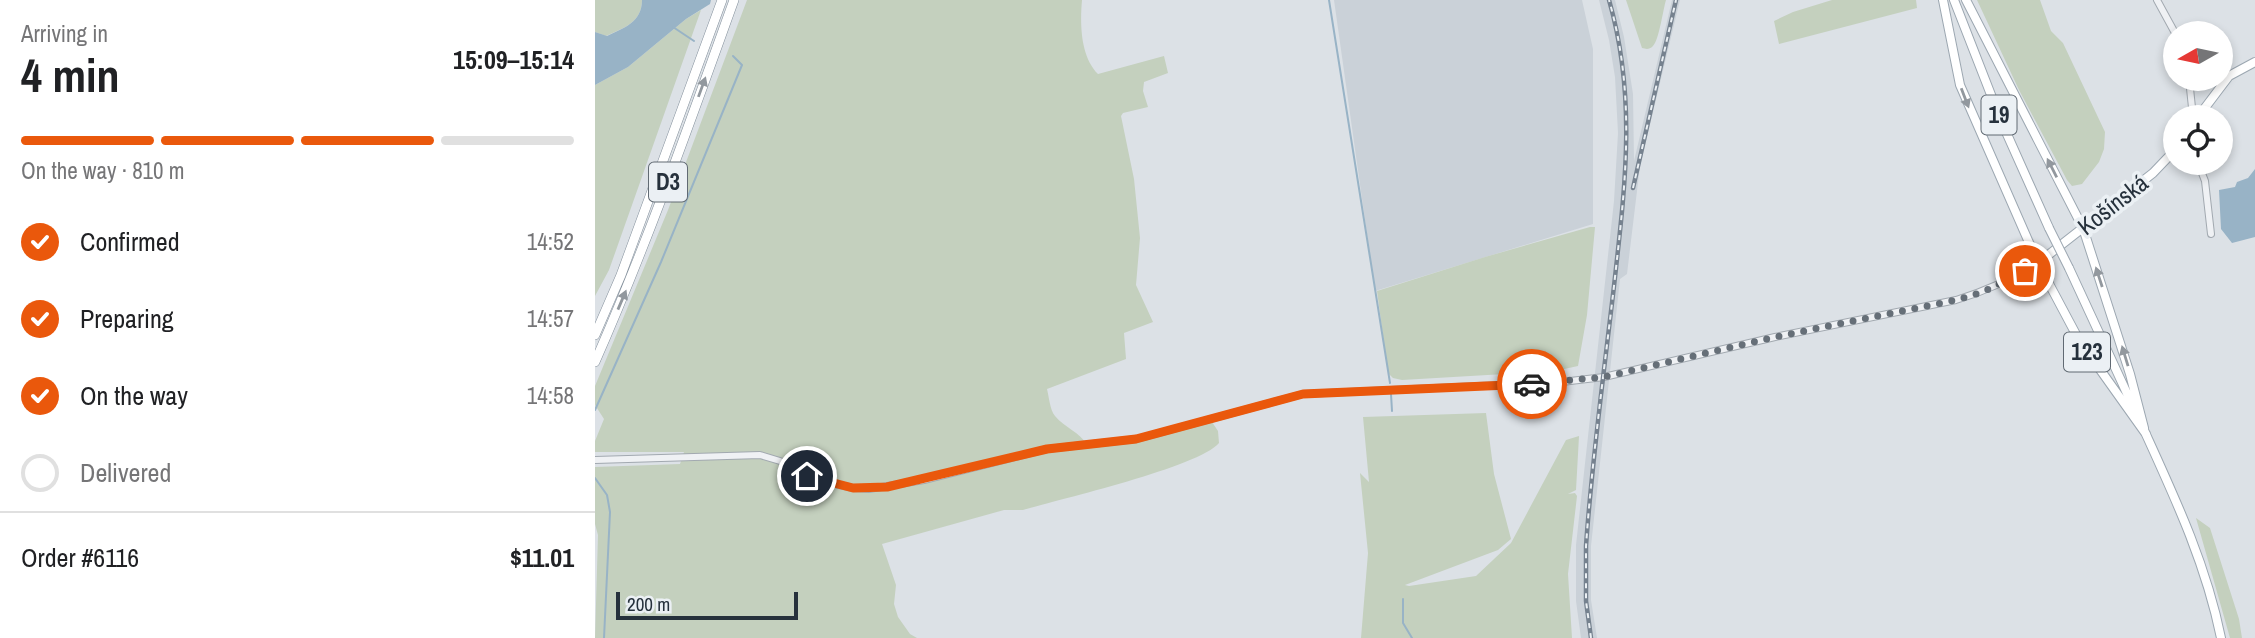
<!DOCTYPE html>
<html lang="en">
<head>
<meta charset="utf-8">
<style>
	:root { --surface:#fff; --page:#f2f2f2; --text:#202124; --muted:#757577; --line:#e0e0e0; --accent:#ea580c }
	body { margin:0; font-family:"Archivo Narrow",sans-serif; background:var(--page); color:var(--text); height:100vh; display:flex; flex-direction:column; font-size:26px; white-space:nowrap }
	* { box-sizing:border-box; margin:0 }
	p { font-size:23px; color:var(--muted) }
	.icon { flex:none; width:38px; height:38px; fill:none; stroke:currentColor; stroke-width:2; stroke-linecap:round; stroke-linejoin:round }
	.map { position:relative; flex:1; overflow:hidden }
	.panel { display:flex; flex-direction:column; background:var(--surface); width:595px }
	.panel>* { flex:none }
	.needle { width:46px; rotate:261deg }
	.fabs { position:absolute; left:1568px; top:21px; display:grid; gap:14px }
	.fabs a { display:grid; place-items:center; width:70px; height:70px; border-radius:50%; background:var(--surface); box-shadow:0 4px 10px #0003; font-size:35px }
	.scale { position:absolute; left:21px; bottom:18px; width:182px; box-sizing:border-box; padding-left:7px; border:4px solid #26313c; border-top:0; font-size:19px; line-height:24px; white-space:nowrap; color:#26313c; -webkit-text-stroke:5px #ebf0f4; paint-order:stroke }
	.pin { position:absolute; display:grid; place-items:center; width:60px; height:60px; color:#fff; margin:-30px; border:4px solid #fff; border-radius:50%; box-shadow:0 2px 7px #0007 }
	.courier { position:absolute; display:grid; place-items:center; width:70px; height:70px; margin:-35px; border:5px solid #ea580c; border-radius:50%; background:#fff; color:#222; box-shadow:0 2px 9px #0007 }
	.headline em { font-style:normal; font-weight:700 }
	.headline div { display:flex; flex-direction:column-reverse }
	.headline { display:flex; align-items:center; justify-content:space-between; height:119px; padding:0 21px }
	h1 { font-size:46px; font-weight:700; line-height:52px }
	.bar { display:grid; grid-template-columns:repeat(4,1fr); gap:10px 7px; align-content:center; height:84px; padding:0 21px }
	.bar i { height:9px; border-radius:5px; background:var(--line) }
	.bar .current { background:var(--accent) }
	.bar p { grid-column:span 4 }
	.line { display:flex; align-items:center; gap:18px; padding:0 21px; border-top:2px solid var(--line) }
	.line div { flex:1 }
	ol { padding:0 21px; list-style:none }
	li { display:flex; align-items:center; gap:21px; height:77px }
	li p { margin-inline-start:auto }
	li .icon { padding:7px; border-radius:50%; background:var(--accent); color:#fff; stroke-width:4 }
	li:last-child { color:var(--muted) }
	li i { width:38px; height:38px; border:4px solid var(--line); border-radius:50% }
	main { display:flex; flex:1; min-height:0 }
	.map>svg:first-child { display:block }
	.built { fill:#cad1d8 }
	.green { fill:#c4d0be }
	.water { fill:#98b3c6 }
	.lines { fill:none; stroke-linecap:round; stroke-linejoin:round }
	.stream { stroke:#98b3c6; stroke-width:2 }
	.minor-casing { stroke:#a2a9b0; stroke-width:8 }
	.major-casing { stroke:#9ca7b1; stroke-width:10 }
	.highway-casing { stroke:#84909c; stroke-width:10 }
	.minor { stroke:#eff1f4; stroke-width:6 }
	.major { stroke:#fff; stroke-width:8 }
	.highway { stroke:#fff; stroke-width:9 }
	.rail-casing { stroke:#76828f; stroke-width:4.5 }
	.rail { stroke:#ebf0f4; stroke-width:2; stroke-dasharray:5; stroke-linecap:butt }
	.major-bridge-casing { stroke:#9ca7b1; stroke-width:10; stroke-linecap:butt }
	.major-bridge { stroke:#fff; stroke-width:8 }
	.oneway { fill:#92989e }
	.done { stroke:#666f78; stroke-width:7; stroke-dasharray:0 12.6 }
	.route { stroke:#ea580c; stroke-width:9 }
	.labels { text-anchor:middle; stroke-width:7; stroke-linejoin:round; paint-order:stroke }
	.shield { fill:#ebf0f4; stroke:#616a73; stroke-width:2 }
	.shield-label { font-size:23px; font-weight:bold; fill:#26313c }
	.street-label { font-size:24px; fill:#26313c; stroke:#ebf0f4 }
</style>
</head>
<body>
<main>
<section class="panel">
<div class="headline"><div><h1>4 min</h1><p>Arriving in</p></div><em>15:09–15:14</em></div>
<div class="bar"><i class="current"></i><i class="current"></i><i class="current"></i><i></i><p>On the way · 810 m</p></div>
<ol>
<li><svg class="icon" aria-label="check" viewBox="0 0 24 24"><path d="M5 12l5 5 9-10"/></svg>Confirmed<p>14:52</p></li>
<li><svg class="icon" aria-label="check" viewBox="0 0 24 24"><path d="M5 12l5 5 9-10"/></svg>Preparing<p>14:57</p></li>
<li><svg class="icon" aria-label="check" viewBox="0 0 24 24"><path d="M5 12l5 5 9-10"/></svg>On the way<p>14:58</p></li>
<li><i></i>Delivered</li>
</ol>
<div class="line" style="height:91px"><div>Order #6116</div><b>$11.01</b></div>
</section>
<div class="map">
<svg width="1660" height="638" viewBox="0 0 1660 638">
	<rect width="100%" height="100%" fill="#dce1e6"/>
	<path class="built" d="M739 0H987L998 49V224L780 291Z
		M1004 0H1020L1029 37 1038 94 1039 161 1077 0H1085L1045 166 1032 274 1025 279 996 546V600L1002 638H986L981 601V545L1019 201 1023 133 1020 77 1014 40Z"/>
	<path class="green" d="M0 0H47C47 22 29 28 11 36L0 32Z
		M152 0H487C485 23 485 56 503 74L569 56 573 73 549 82 548 91 553 107 528 113 526 116 539 179 545 238 541 285 558 322 529 333 531 359 452 389C454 397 455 410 460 416 470 428 485 432 492 445L541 442 617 422 623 431 624 443C604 467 465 499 428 510H409L287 544 301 585 299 604 303 617 315 634 322 638H0L3 535 0 524V467L85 464 89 452H0V441L9 419 0 405V386L73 210Z
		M1031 0H1071C1068 10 1064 40 1058 46 1054 50 1051 49 1047 48Z
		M1237 0H1321L1322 8 1184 44 1179 21 1198 12Z
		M1382 0H1445L1456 31 1468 43 1510 132 1509 149 1504 162 1487 184 1477 186 1472 180 1424 90Z
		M106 10 14 270 0 296V85L33 67 91 19Z
		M995 227H1000L992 315 983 366 960 371 807 380 798 378 793 373 782 291 890 257Z
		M891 413 899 474 916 539 903 550 810 585 814 586 881 576 916 543 971 440 984 436 981 490 973 494 980 493 982 496 973 574 977 638H766L773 553 765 473 774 482 768 417Z
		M1601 518 1615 528 1644 619 1647 638H1635Z"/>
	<path class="water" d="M47 0H116L115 4 91 19 33 67 0 85V32L12 36C29 28 47 22 47 0Z
		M1660 169V237L1637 243 1626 229 1624 190 1640 187 1642 182 1653 178Z"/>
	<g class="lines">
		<path class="stream" d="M734 0 795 383
			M78 27 99 41
			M796 394 797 411
			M0 410 66 262 147 65 138 56
			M0 478 12 495 15 512 9 638
			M808 599V623L817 638"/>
		<g class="minor-casing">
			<path id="minor" d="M1562 0 1580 33
				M1594 79 1598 117
				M1603 163 1610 181 1616 234
				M0 460 165 455 185 461 212 476 231 482 258 488 274 489 329 480 452 449 542 439 708 394 967 382 1009 377 1180 337 1361 300C1391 291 1417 279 1443 263"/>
		</g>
		<g class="major-casing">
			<path id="major" d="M1348 0 1365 85 1443 263 1484 340 1551 434
				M1359 0 1407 123 1454 228
				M1371 0 1488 228 1535 374 1549 428
				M1603 117 1634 76 1660 62
				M1443 263 1558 173 1580 150
				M1474 268 1542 415
				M1549 430C1580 498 1611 564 1626 638"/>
		</g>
		<g class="highway-casing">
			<path id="highway" d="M0 335 26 275 127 0
				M0 362C52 244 95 122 139 0"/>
		</g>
		<use href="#minor" class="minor"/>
		<use href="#major" class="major"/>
		<use href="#highway" class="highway"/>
		<g class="rail-casing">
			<path id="rail" d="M1038 188 1081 0
				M996 638 991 601V546C997 459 1009 372 1019 286 1030 187 1042 98 1014 0"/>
		</g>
		<use href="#rail" class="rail"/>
		<g class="major-bridge-casing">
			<path id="major-bridge" d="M1454 228 1474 268"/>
		</g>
		<use href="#major-bridge" class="major-bridge"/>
	</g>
	<defs><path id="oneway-solid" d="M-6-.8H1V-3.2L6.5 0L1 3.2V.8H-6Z" transform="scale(1.75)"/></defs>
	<g class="oneway">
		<use href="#oneway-solid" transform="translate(107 87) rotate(-70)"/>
		<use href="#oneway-solid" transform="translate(1370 98) rotate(69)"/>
		<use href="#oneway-solid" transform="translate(1457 168) rotate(-117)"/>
		<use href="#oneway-solid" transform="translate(1504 277) rotate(-108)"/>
		<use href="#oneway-solid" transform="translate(27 300) rotate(-67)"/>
		<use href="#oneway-solid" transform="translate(1530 356) rotate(-107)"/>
	</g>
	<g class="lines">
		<path class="done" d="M937 384 1009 377 1180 337 1361 300 1388 292 1430 271"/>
		<path class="route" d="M212 476 258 488 292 487 452 449 541 439 708 394 937 384"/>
	</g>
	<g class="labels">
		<g class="shield">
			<rect x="1386.5" y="95.5" width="35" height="39" rx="5"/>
			<rect x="54" y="162.5" width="38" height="39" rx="5"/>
			<rect x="1469" y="332.5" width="46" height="39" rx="5"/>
		</g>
		<g class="shield-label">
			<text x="1404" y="123">19</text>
			<text x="73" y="190">D3</text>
			<text x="1492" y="360">123</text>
		</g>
		<g class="street-label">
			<text transform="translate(1518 205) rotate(-38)" y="8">Košínská</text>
		</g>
	</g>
</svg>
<div class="fabs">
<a><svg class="needle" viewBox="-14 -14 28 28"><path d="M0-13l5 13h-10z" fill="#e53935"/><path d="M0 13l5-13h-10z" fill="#757577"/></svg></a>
<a><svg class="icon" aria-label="locate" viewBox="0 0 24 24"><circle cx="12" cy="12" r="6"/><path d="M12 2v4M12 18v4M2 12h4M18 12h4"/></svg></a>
</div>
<div class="scale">200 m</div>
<div class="pin" style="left:1430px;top:271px;background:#ea580c"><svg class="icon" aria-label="bag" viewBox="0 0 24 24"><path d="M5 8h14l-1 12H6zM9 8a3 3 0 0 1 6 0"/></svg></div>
<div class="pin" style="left:212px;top:476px;background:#1f2937"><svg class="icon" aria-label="home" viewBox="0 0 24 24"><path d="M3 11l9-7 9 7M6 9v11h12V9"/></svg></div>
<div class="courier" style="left:937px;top:384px"><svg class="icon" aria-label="car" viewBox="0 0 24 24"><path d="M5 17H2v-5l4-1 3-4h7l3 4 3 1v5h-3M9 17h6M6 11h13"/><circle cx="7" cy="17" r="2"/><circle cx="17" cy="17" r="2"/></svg></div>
</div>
</main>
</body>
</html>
